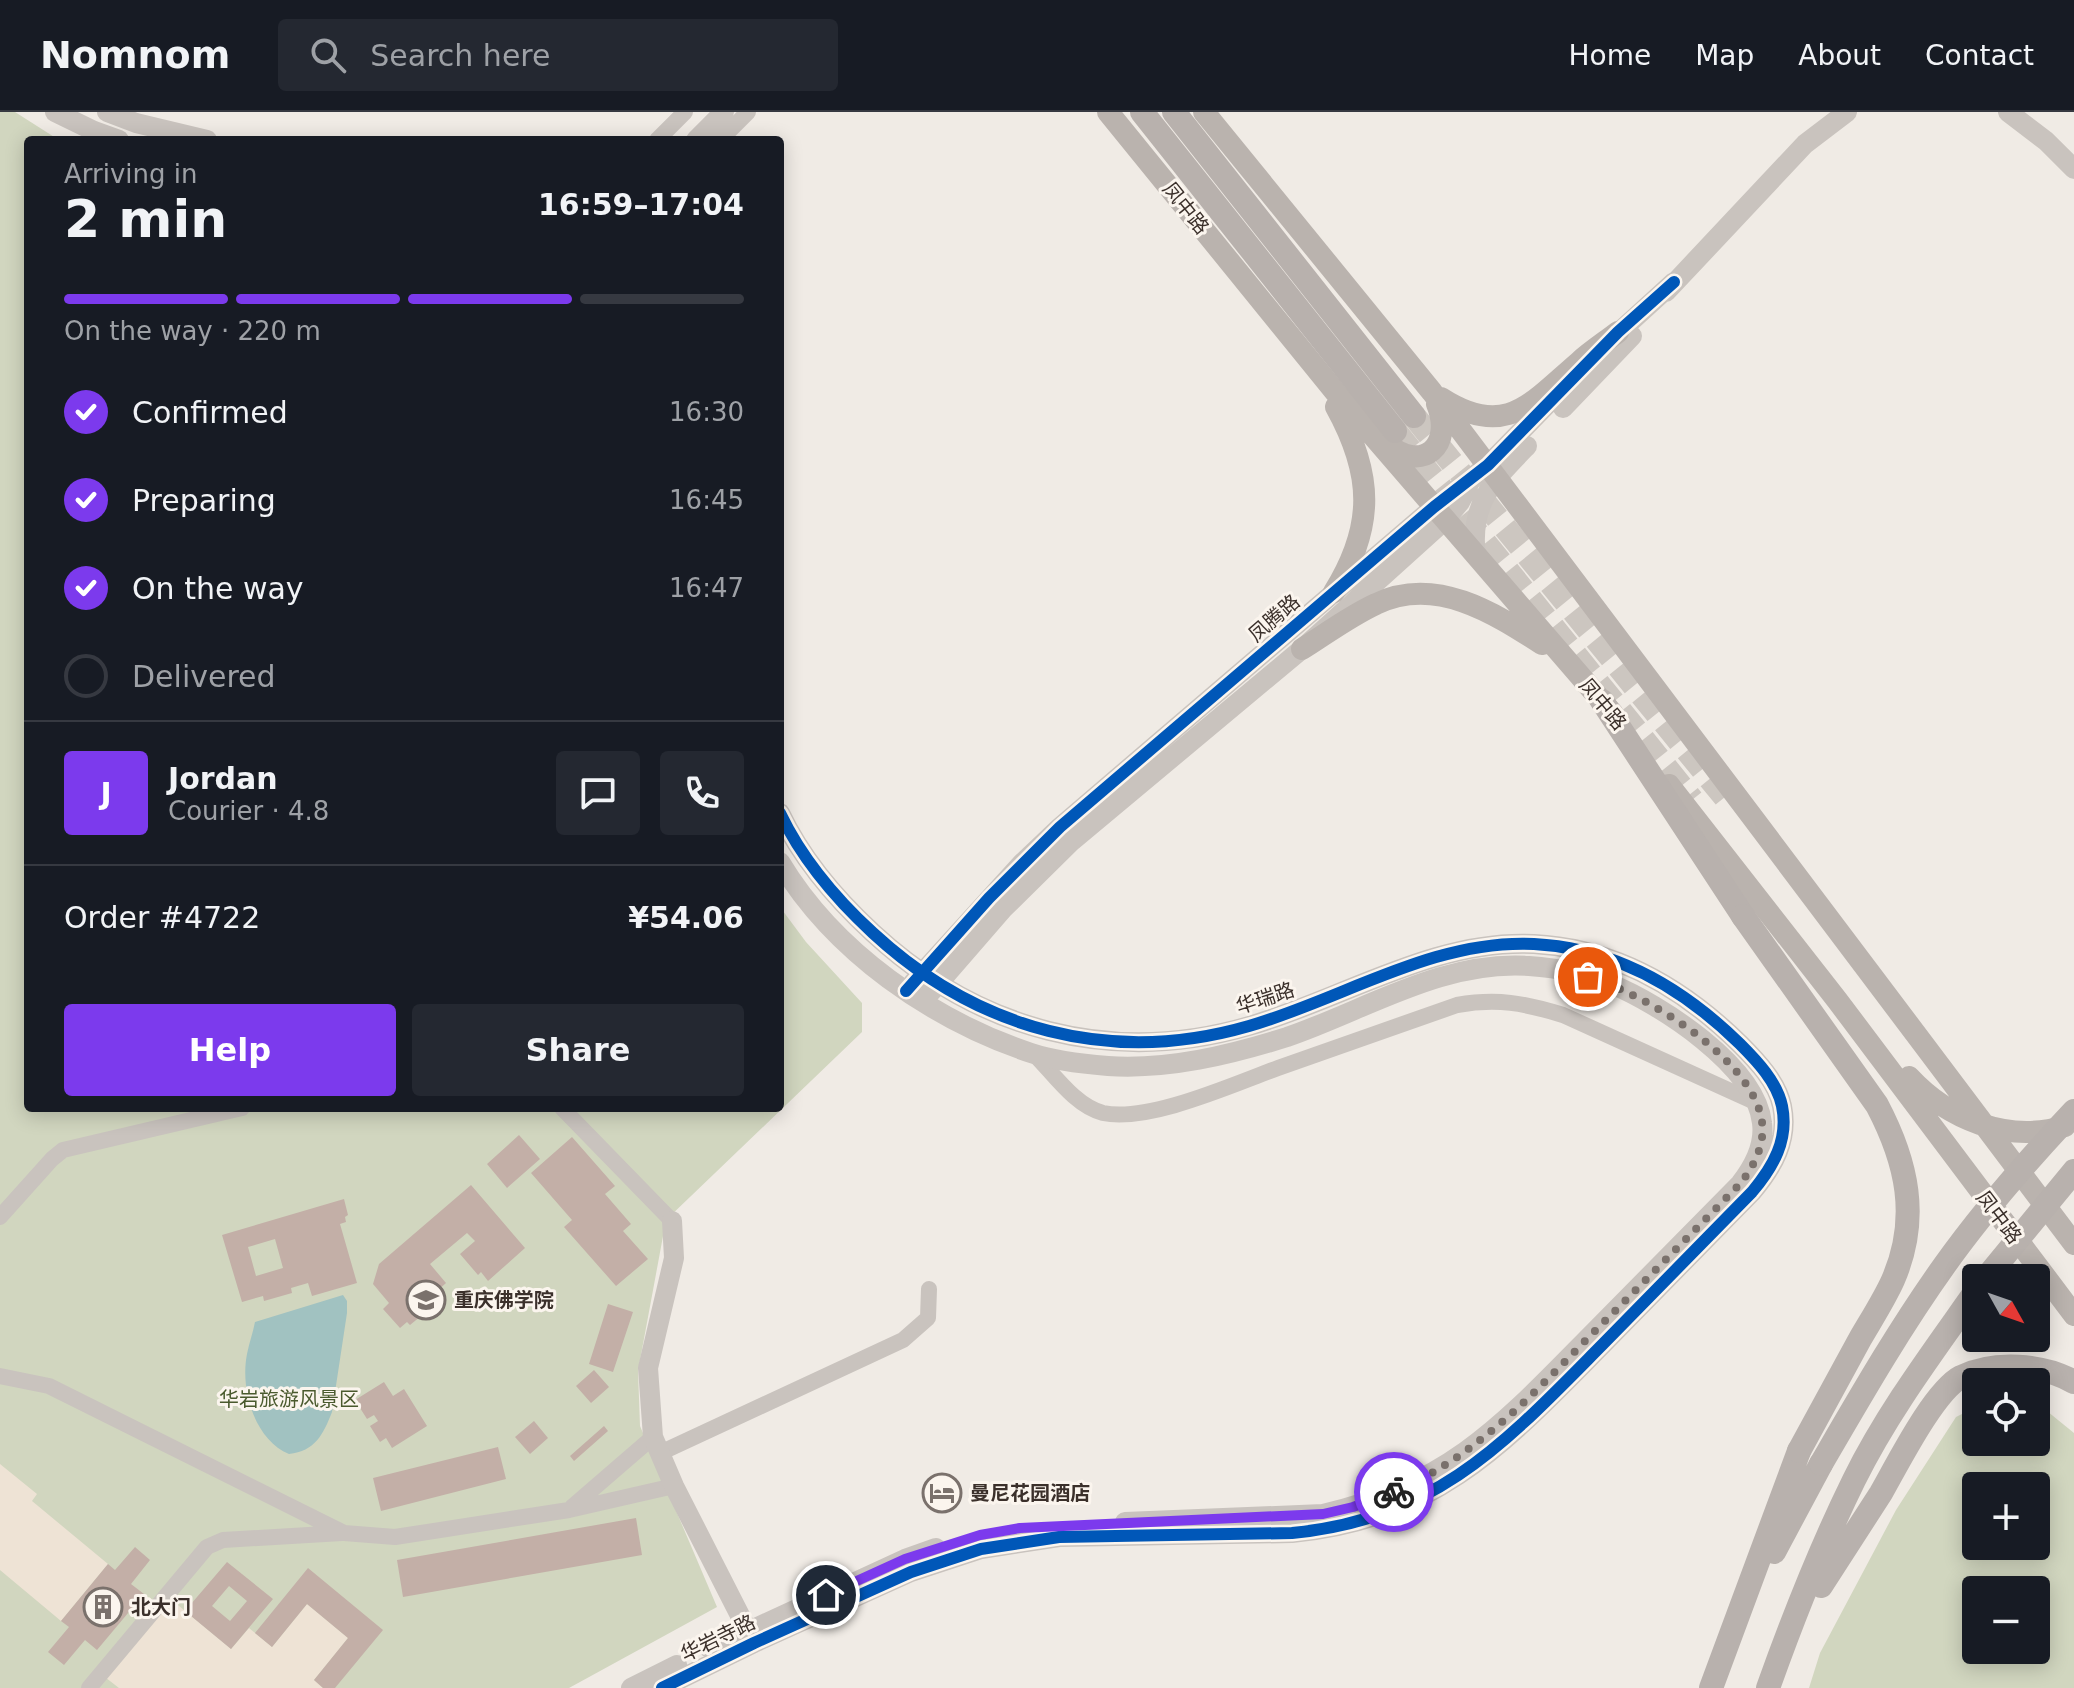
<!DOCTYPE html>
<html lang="en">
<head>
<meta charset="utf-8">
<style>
	:root { --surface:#171b24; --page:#242831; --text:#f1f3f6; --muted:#9ea1a6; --line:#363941; --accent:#7c3aed }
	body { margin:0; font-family:"DejaVu Sans","Noto Sans SC",sans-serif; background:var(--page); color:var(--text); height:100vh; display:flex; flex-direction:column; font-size:30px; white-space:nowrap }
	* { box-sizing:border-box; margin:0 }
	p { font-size:26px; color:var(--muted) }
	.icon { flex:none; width:44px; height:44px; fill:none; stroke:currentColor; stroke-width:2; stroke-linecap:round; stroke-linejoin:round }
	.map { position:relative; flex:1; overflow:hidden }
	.panel { position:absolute; left:24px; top:24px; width:760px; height:976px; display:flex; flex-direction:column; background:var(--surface); border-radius:8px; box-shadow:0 4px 20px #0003 }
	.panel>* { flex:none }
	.needle { width:52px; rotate:130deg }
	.controls { position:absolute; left:1962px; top:1152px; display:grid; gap:16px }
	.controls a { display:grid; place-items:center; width:88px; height:88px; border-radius:8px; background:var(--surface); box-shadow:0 4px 20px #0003; font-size:40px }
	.pin { position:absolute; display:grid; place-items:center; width:68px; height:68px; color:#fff; margin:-34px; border:4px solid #fff; border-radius:50%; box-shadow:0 2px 8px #0007 }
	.courier { position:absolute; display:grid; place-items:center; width:80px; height:80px; margin:-40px; border:6px solid #7c3aed; border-radius:50%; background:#fff; color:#222; box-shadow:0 2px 10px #0007 }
	.headline em { font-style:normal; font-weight:700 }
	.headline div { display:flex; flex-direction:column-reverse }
	.headline { display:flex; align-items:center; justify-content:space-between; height:136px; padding:0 40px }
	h1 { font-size:52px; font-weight:700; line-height:60px }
	.bar { display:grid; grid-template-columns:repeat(4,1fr); gap:12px 8px; align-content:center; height:96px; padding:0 40px }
	.bar i { height:10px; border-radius:6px; background:var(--line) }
	.bar .current { background:var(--accent) }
	.bar p { grid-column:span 4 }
	.line { display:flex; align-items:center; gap:20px; padding:0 40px; border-top:2px solid var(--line) }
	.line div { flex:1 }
	.round { display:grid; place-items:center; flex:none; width:84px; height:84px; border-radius:8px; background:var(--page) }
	ol { padding:0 40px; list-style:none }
	li { display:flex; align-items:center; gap:24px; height:88px }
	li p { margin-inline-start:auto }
	li .icon { padding:8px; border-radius:50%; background:var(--accent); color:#fff; stroke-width:4 }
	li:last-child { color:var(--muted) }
	li i { width:44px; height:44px; border:4px solid var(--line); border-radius:50% }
	.button { display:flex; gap:16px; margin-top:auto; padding:16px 40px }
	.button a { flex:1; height:92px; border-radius:8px; background:var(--accent); color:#fff; font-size:32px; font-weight:700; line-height:92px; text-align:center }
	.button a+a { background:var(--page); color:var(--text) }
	header { display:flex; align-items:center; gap:48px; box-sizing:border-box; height:112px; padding:0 40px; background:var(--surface); border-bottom:2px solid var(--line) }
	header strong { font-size:38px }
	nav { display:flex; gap:44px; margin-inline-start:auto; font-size:28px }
	.search { width:560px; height:72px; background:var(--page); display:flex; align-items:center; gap:20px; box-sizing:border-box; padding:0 28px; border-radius:8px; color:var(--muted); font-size:30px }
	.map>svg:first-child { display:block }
	.green { fill:#d1d6bf; fill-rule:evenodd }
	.plaza { fill:#eee3d5 }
	.water { fill:#a1c2c1 }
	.building { fill:#c3afa7; fill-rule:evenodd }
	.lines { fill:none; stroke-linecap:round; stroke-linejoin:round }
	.primary-tunnel { stroke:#ccc6c0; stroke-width:24; stroke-dasharray:24 12; stroke-linecap:butt }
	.minor { stroke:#c9c3be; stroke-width:16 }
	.tertiary { stroke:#c9c3be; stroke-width:20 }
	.secondary { stroke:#bab3ae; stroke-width:22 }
	.primary { stroke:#b8b1ad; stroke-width:24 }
	.primary-bridge { stroke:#b8b1ad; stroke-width:24 }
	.cycleway-casing { stroke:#fbf5ee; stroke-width:17 }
	.cycleway { stroke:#0057b8; stroke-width:12 }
	.done { stroke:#7a716c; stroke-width:8; stroke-dasharray:0 14.4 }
	.route { stroke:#7c3aed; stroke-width:10 }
	.labels { text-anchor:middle; stroke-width:6; stroke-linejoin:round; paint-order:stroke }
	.street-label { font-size:20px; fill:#3b302b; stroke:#fbf5ee }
	.poi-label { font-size:20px; font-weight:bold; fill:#3b302b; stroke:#fbf5ee; text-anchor:start }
	.park-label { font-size:20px; fill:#4a5a2e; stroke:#fbf5ee }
</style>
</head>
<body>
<header>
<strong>Nomnom</strong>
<div class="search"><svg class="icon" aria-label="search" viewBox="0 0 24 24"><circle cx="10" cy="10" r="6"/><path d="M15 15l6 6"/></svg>Search here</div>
<nav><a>Home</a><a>Map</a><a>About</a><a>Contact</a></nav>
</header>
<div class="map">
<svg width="2074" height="1576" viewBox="0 0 2074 1576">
	<rect width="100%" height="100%" fill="#f0ebe5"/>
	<path class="green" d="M0 0H15L59 28H28V996H780V795L806 830 862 891V920L666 1108 638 1259 640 1314 717 1495 569 1576H0Z
		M2036 1294 2042 1295 2074 1321V1576H1809L1820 1541 1896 1398 1956 1305 1976 1295V1330H2036ZM1976 1374H2036V1434H1976ZM1976 1478H2036V1538H1976Z"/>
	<path class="plaza" d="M0 1352 37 1382 32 1389 108 1452 61 1509 0 1458Z
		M167 1484 231 1537 249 1516 272 1535 307 1492 348 1526 314 1568 323 1576H119L101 1562Z"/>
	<path class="water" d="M343 1183 347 1189V1201L332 1300C323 1323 315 1339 289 1342 254 1327 240 1277 247 1242 249 1231 253 1221 255 1210Z"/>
	<path class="building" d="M519 1023 540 1047 507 1076 487 1052Z
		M572 1025 615 1074 605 1082 631 1112 623 1119 648 1147 616 1174 564 1115 572 1108 531 1061Z
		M471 1073 525 1136 488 1169 481 1160 478 1163 460 1142 475 1129 467 1121 430 1152 446 1171 427 1188 432 1195 410 1213 407 1210 400 1216 383 1197 389 1191 373 1172 379 1152Z
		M344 1087 348 1103 345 1105 346 1110 340 1112 357 1171 312 1184 308 1171 291 1176 292 1181 264 1189 263 1184 242 1190 222 1123ZM275 1127 283 1156 256 1164 248 1135Z
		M608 1192 633 1200 613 1260 589 1252Z
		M594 1258 609 1275 591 1291 576 1274Z
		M384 1270 393 1284 404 1277 427 1314 392 1336 386 1326 380 1330 370 1314 378 1309 374 1303 367 1307 355 1288Z
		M534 1309 548 1326 530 1342 515 1325Z
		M604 1314 608 1319 574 1349 570 1344Z
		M498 1335 506 1367 381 1399 373 1366Z
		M636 1406 642 1443 403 1485 397 1448Z
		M135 1435 150 1448 131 1472 144 1482 97 1538 85 1528 64 1553 48 1540 69 1515 61 1509 108 1452 115 1458Z
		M227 1450 273 1487 231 1537 185 1499ZM229 1474 247 1489 230 1509 212 1494Z
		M308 1456 383 1518 335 1576H323L314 1568 348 1526 307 1492 272 1535 255 1521Z"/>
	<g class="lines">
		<path class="primary-tunnel" d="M1414 304 1725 685
			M1395 319 1692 688"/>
		<path class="minor" d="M657 28 685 0
			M720 28 748 0
			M1034 942C1053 961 1075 994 1103 1001 1148 1011 1234 972 1278 956 1338 935 1397 914 1457 893 1497 886 1524 891 1563 903L1757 991
			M562 996 672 1109
			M0 1105 52 1047 63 1038 242 996
			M0 1264 49 1274 344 1421 395 1425 569 1398 674 1374
			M660 1341 903 1228 928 1206 929 1177
			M572 1395 653 1325
			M89 1576 207 1435 223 1428 342 1421"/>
		<path class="tertiary" d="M55 0 94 19 119 28
			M107 0 136 11 207 28
			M2008 0 2046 29 2074 57
			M696 28 724 0
			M1666 180 1805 32 1847 0
			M1606 232 1674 170
			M1563 296 1632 224
			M1476 444C1469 392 1493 369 1527 334
			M780 750C834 840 932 908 1031 941 1055 949 1083 952 1108 954 1168 958 1230 943 1287 925 1366 898 1442 848 1529 854 1557 856 1585 861 1611 872 1660 892 1756 954 1762 1011 1765 1034 1754 1054 1740 1072 1692 1121 1643 1170 1595 1219 1506 1309 1452 1372 1323 1402L1125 1410
			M913 871 1022 751 1060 715 1434 395 1488 353 1570 269
			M931 880 1003 797 1072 729 1302 537 1445 408 1460 390 1468 375
			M672 1109 674 1146 648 1256 653 1325 674 1374 752 1527
			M710 1537 905 1447 936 1436
			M631 1576 677 1553
			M662 1576 754 1531 911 1460 981 1437 1059 1425 1292 1421C1437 1407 1506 1330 1602 1233 1652 1182 1702 1131 1752 1080 1773 1055 1789 1028 1782 994 1777 970 1757 949 1740 932 1683 876 1614 836 1534 832 1433 827 1343 887 1249 914 1111 954 978 918 873 821 836 787 802 747 780 701"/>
		<path class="secondary" d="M1108 0 1337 282 1613 602
			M1204 0 1432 280 2074 1132
			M1441 286C1506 328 1531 291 1579 250 1591 239 1605 230 1618 220
			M1387 332C1423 362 1454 333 1437 292
			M1334 480C1375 414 1373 362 1336 295
			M1302 537C1326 522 1350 504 1376 492 1435 463 1494 501 1542 532
			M1669 673 1837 888 2074 1203
			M1909 965C1948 1007 2008 1032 2065 1014"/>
		<path class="primary" d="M1142 0 1395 319
			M1174 0 1414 304
			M1602 589 1743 804
			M1774 1440 1821 1352
			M1821 1474C1841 1443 1861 1412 1881 1381 1897 1353 1934 1279 1961 1265 1994 1249 2043 1252 2074 1270
			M1711 1576 1799 1339
			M1768 1576C1793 1506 1821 1435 1854 1368 1887 1301 1933 1240 1976 1179"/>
		<path class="primary-bridge" d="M1743 804 1877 993C1907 1050 1920 1106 1893 1168 1884 1188 1871 1208 1860 1227 1840 1264 1819 1302 1799 1339
			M1986 1166 2074 1059
			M1821 1352C1860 1285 1899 1217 1944 1154 1983 1099 2028 1048 2074 999"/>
		<g class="cycleway-casing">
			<path id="cycleway" d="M906 879 989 786 1060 715 1434 395 1488 353 1618 220 1674 170
				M662 1576 754 1531 911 1460 981 1437 1059 1425 1292 1421C1437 1407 1506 1330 1602 1233 1652 1182 1702 1131 1752 1080 1773 1055 1789 1028 1782 994 1777 970 1757 949 1740 932 1683 876 1614 836 1534 832 1433 827 1343 887 1249 914 1111 954 978 918 873 821 836 787 802 747 780 701"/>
		</g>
		<use href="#cycleway" class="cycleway"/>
	</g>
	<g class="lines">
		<path class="done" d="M1394 1380C1474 1346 1530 1285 1589 1225 1640 1174 1690 1123 1740 1072 1754 1054 1765 1033 1762 1010 1754 947 1644 881 1588 865"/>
		<path class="route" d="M826 1483 905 1447 980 1423 1020 1416 1323 1402 1353 1395 1394 1380"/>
	</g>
	<defs>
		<g id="university-ring" transform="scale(2)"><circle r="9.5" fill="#fbf5ee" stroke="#7a716c" stroke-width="1.5"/><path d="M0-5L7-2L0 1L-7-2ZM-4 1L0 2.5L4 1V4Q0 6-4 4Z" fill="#7a716c"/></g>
		<g id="hotel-ring" transform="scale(2)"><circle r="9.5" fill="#fbf5ee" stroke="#7a716c" stroke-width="1.5"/><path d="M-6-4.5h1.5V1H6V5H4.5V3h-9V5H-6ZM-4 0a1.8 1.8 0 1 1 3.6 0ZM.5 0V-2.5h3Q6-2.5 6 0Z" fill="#7a716c"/></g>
		<g id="building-ring" transform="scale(2)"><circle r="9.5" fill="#fbf5ee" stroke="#7a716c" stroke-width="1.5"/><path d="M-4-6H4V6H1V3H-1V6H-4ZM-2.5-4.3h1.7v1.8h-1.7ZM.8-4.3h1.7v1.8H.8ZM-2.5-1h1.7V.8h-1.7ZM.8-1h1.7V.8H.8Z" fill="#7a716c"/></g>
	</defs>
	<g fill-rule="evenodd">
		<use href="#university-ring" x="426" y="1188"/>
		<use href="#hotel-ring" x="942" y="1381"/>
		<use href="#building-ring" x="103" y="1495"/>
	</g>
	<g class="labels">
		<g class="street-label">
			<text transform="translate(1186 96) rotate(51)" y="7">凤中路</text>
			<text transform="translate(1274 506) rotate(-41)" y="7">凤腾路</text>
			<text transform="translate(1603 592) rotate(50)" y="7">凤中路</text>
			<text transform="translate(1265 886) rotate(-18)" y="7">华瑞路</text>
			<text transform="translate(1999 1105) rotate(53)" y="7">凤中路</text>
			<text transform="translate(718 1526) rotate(-26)" y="7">华岩寺路</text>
		</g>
		<g class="poi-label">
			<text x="454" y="1195">重庆佛学院</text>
			<text x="970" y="1388">曼尼花园酒店</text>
			<text x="131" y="1502">北大门</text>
		</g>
		<g class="park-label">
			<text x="289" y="1294">华岩旅游风景区</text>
		</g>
	</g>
</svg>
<div class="controls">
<a><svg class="needle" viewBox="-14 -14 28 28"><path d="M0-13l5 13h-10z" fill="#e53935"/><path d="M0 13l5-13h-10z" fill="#9ea1a6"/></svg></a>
<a><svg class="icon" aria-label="locate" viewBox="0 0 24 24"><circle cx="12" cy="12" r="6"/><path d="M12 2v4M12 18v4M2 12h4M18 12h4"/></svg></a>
<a>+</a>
<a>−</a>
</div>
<div class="pin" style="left:1588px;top:865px;background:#ea580c"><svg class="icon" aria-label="bag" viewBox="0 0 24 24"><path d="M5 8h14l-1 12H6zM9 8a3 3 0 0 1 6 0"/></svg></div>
<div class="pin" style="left:826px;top:1483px;background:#1f2937"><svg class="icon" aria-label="home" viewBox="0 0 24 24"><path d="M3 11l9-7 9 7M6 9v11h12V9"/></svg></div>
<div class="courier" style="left:1394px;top:1380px"><svg class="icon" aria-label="bike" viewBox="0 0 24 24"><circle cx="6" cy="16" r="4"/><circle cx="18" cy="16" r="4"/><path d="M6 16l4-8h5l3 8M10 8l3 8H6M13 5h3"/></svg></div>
<section class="panel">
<div class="headline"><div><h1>2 min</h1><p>Arriving in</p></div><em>16:59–17:04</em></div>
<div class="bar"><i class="current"></i><i class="current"></i><i class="current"></i><i></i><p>On the way · 220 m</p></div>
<ol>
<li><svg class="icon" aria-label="check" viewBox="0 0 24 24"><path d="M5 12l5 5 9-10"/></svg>Confirmed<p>16:30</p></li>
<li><svg class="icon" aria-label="check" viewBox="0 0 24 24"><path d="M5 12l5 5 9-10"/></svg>Preparing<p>16:45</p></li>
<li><svg class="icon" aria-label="check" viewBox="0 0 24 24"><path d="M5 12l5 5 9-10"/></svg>On the way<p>16:47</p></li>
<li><i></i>Delivered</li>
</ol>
<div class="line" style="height:144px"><b class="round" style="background:var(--accent);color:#fff">J</b><div><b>Jordan</b><p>Courier · 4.8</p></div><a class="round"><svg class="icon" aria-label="chat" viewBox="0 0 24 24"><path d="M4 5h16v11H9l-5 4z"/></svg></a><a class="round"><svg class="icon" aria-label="phone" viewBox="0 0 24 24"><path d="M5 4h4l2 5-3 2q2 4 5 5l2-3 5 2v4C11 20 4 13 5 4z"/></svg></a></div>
<div class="line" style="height:104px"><div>Order #4722</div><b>¥54.06</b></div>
<div class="button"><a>Help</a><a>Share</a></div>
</section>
</div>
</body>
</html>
